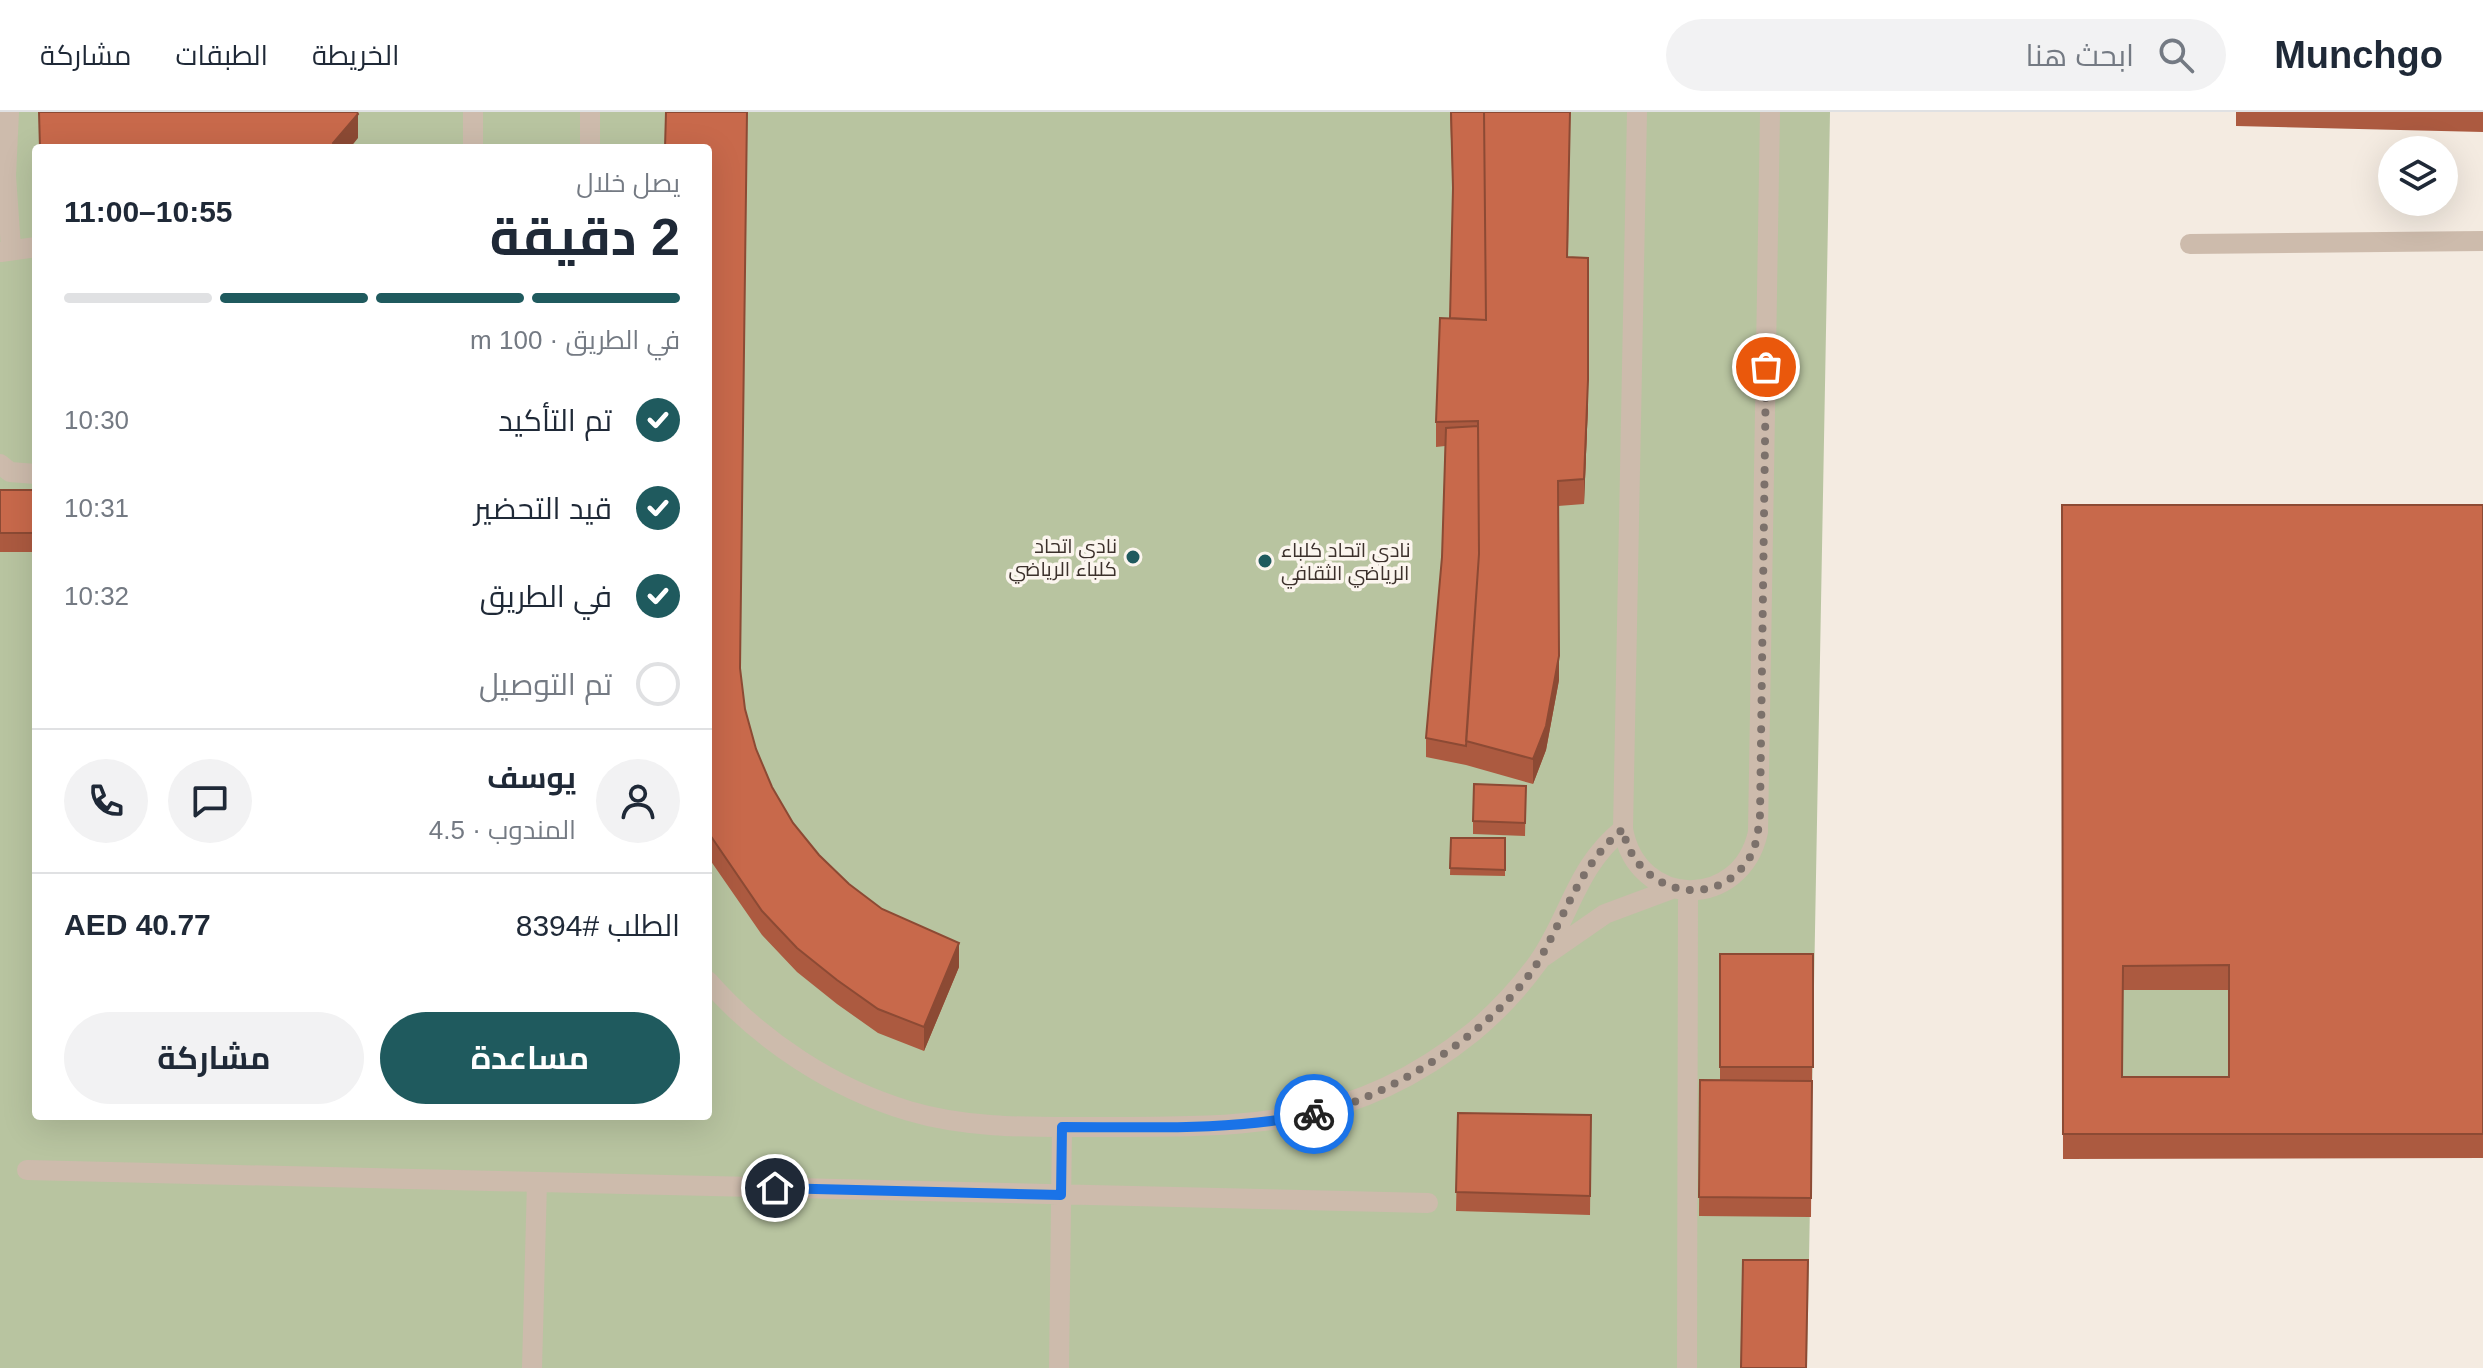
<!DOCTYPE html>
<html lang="ar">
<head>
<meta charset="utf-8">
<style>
	:root { --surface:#fff; --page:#f2f2f3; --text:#1f2937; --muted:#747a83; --line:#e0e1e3; --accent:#1f5a5e }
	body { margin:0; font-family:Helvetica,Cairo,sans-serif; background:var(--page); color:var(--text); direction:rtl; height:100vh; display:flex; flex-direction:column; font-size:30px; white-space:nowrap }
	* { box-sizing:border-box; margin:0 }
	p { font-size:26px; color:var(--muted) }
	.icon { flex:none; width:44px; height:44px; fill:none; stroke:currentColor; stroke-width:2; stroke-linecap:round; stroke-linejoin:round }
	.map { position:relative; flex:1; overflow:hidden; direction:ltr }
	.drawer { position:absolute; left:32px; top:32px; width:680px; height:976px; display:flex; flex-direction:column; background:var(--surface); border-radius:8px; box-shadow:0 8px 32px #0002; direction:rtl }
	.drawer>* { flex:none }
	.tools { position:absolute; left:2378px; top:24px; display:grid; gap:16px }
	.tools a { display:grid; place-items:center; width:80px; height:80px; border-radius:50%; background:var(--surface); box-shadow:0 8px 32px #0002; font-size:40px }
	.pin { position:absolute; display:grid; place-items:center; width:68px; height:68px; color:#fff; margin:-34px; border:4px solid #fff; border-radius:50%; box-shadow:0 2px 8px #0007 }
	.courier { position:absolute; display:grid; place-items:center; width:80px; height:80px; margin:-40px; border:6px solid #1a73e8; border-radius:50%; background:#fff; color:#222; box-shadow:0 2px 10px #0007 }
	.head em { font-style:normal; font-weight:700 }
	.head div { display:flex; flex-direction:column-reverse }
	.head { display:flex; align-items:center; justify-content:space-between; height:136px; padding:0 32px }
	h1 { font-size:52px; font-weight:700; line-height:60px }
	.bar { display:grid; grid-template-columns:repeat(4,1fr); gap:12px 8px; align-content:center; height:96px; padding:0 32px }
	.bar i { height:10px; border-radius:6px; background:var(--line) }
	.bar .active { background:var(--accent) }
	.bar p { grid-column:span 4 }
	.line { display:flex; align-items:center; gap:20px; padding:0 32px; border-top:2px solid var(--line) }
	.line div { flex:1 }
	.round { display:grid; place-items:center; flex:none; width:84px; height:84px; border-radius:42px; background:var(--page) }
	ol { padding:0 32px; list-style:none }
	li { display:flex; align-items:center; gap:24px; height:88px }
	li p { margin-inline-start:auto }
	li .icon { padding:8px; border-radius:50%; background:var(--accent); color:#fff; stroke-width:4 }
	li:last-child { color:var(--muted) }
	li i { width:44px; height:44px; border:4px solid var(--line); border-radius:50% }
	.action { display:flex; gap:16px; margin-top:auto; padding:16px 32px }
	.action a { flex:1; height:92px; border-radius:48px; background:var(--accent); color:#fff; font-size:32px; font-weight:700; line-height:92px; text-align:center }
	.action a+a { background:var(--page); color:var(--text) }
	header { display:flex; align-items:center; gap:48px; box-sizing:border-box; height:112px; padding:0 40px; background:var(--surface); border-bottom:2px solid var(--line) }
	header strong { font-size:38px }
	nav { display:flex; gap:44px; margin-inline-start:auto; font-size:28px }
	.search { width:560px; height:72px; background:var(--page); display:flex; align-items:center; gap:20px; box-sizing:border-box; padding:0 28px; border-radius:44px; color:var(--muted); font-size:30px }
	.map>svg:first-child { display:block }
	.green { fill:#b8c4a0; fill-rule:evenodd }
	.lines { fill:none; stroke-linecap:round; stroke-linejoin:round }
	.minor { stroke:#cdbbac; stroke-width:20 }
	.wall { fill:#ac5a40; fill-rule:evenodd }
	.shaded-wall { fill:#8c4a34 }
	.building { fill:#c8694b; stroke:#8c4a34; stroke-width:2; fill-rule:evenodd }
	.done { stroke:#7c716b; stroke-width:8; stroke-dasharray:0 14.4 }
	.route { stroke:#1a73e8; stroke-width:10 }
	.poi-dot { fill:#1f5a5e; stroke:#fbf5ee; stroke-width:3 }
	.labels { text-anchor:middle; stroke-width:7; stroke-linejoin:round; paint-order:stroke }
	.poi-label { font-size:20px; fill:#3b302b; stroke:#fbf5ee; text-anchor:end }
</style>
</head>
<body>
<header>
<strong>Munchgo</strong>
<div class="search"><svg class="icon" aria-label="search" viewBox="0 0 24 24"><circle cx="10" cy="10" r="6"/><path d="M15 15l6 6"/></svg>ابحث هنا</div>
<nav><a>الخريطة</a><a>الطبقات</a><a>مشاركة</a></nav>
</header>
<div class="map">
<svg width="2483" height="1256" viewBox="0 0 2483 1256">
	<rect width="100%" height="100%" fill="#f4ebe1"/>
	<path class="green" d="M0 0H1830L1807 1256H0ZM36 36H708V1004H36Z
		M2123 878H2229V989H2122Z"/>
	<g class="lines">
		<path class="minor" d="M9 0 6 64 11 136
			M1637 0 1623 717C1637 797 1741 799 1758 720L1770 0
			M473 36V0
			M590 36V0
			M2190 132 2483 129
			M1 140 36 135
			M0 352 10 360 36 362
			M1543 845 1605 802 1672 777
			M708 869C761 929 832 976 909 999 969 1017 1034 1015 1095 1015 1242 1015 1352 1018 1473 920 1497 900 1521 874 1539 849 1571 802 1576 755 1623 717
			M27 1058 1428 1091
			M532 1256 537 1070
			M1059 1256 1062 1015
			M1687 1256 1688 779"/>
	</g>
	<path class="wall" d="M1450 0H1570L1568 145 1588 292 1584 392 1558 394 1559 568 1546 638 1533 672 1466 653 1426 645V626L1442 445 1445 334 1436 335V310L1450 206 1453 86Z
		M2236 0H2483V20L2236 14Z
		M708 36 740 558 745 597 756 637 772 675 793 711 819 743 849 772 959 855 924 939 878 921 837 892 797 860 762 823 708 745Z
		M0 378H36V440H0Z
		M2062 393H2483V1046L2063 1047ZM2123 878H2229V965H2122Z
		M1526 674 1525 724 1473 722V709Z
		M1451 726H1505V764L1450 763Z
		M1720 842H1813L1811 1105 1699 1104 1700 968H1720Z
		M1458 1001 1591 1003 1590 1103 1456 1099Z"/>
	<path class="shaded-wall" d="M358 2V26L350 36H333V31Z
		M1588 146V292L1584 392V367Z
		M1559 544V568L1546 638 1533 672V647Z
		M959 831V855L924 939V915Z"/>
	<path class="building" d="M39 0H357L358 2 333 31 336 36H40Z
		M666 0H747L740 556 745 597 756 637 772 675 793 711 819 743 849 772 882 797 959 831 924 915 878 897 837 868 797 836 762 799 708 720V36H665Z
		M1451 0H1484L1486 208 1450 206 1453 76Z
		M1484 0H1570L1567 145 1588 146V268L1584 367 1558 369 1559 544 1546 614 1533 647 1466 629 1479 442 1478 309 1436 310 1440 206 1486 208Z
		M1478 314 1479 442 1466 634 1426 626 1442 445 1446 316Z
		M0 378H36V421H0Z
		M2062 393H2483V1022H2063ZM2229 853V965H2122L2123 854Z
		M1474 672 1526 674 1525 711 1473 709Z
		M1451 726H1505V758L1450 756Z
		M1720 842H1813V955H1720Z
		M1700 968 1812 969 1811 1086 1699 1085Z
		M1458 1001 1591 1003 1590 1084 1456 1080Z
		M1743 1148H1808L1806 1256H1741Z"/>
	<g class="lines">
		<path class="done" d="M1314 1002C1393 985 1500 915 1541 845 1567 799 1581 752 1623 717 1633 776 1708 802 1746 751 1757 737 1758 719 1760 703L1766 255"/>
		<path class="route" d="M775 1076 1061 1083 1062 1015C1147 1015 1231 1019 1314 1002"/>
	</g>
	<g class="poi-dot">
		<circle cx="1133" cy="445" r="8"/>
		<circle cx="1265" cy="449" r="8"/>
	</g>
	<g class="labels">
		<g class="poi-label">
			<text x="1117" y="441">نادي اتحاد<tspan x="1117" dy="23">كلباء الرياضي</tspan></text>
			<text x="1281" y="445" text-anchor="start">نادي اتحاد كلباء<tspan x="1281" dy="23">الرياضي الثقافي</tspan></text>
		</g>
	</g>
</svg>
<div class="tools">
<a><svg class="icon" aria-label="layers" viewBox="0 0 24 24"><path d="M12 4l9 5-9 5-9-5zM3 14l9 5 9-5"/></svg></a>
</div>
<div class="pin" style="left:1766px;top:255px;background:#ea580c"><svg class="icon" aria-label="bag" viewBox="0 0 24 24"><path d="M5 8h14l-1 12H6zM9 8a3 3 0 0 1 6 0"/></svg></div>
<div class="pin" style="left:775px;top:1076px;background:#1f2937"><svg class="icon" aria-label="home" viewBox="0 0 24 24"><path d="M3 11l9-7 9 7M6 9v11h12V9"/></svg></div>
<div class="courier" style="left:1314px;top:1002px"><svg class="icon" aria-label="bike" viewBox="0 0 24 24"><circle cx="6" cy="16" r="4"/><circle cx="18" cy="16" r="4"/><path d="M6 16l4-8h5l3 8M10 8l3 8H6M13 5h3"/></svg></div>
<section class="drawer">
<div class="head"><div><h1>2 دقيقة</h1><p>يصل خلال</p></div><em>10:55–11:00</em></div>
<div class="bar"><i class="active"></i><i class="active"></i><i class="active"></i><i></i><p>في الطريق · 100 m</p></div>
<ol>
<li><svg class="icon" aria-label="check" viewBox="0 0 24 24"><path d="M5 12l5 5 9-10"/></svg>تم التأكيد<p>10:30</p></li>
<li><svg class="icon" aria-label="check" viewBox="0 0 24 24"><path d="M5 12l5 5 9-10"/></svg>قيد التحضير<p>10:31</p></li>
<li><svg class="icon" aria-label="check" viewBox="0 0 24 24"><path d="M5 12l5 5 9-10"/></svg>في الطريق<p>10:32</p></li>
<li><i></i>تم التوصيل</li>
</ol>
<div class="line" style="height:144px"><a class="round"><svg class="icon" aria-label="person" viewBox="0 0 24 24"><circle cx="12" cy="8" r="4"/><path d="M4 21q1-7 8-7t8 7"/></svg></a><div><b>يوسف</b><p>المندوب · 4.5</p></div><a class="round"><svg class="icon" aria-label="chat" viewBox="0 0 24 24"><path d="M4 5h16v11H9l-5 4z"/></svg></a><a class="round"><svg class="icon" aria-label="phone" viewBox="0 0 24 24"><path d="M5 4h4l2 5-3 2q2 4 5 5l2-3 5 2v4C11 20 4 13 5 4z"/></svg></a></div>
<div class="line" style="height:104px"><div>الطلب #8394</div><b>AED 40.77</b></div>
<div class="action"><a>مساعدة</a><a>مشاركة</a></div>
</section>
</div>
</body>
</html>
